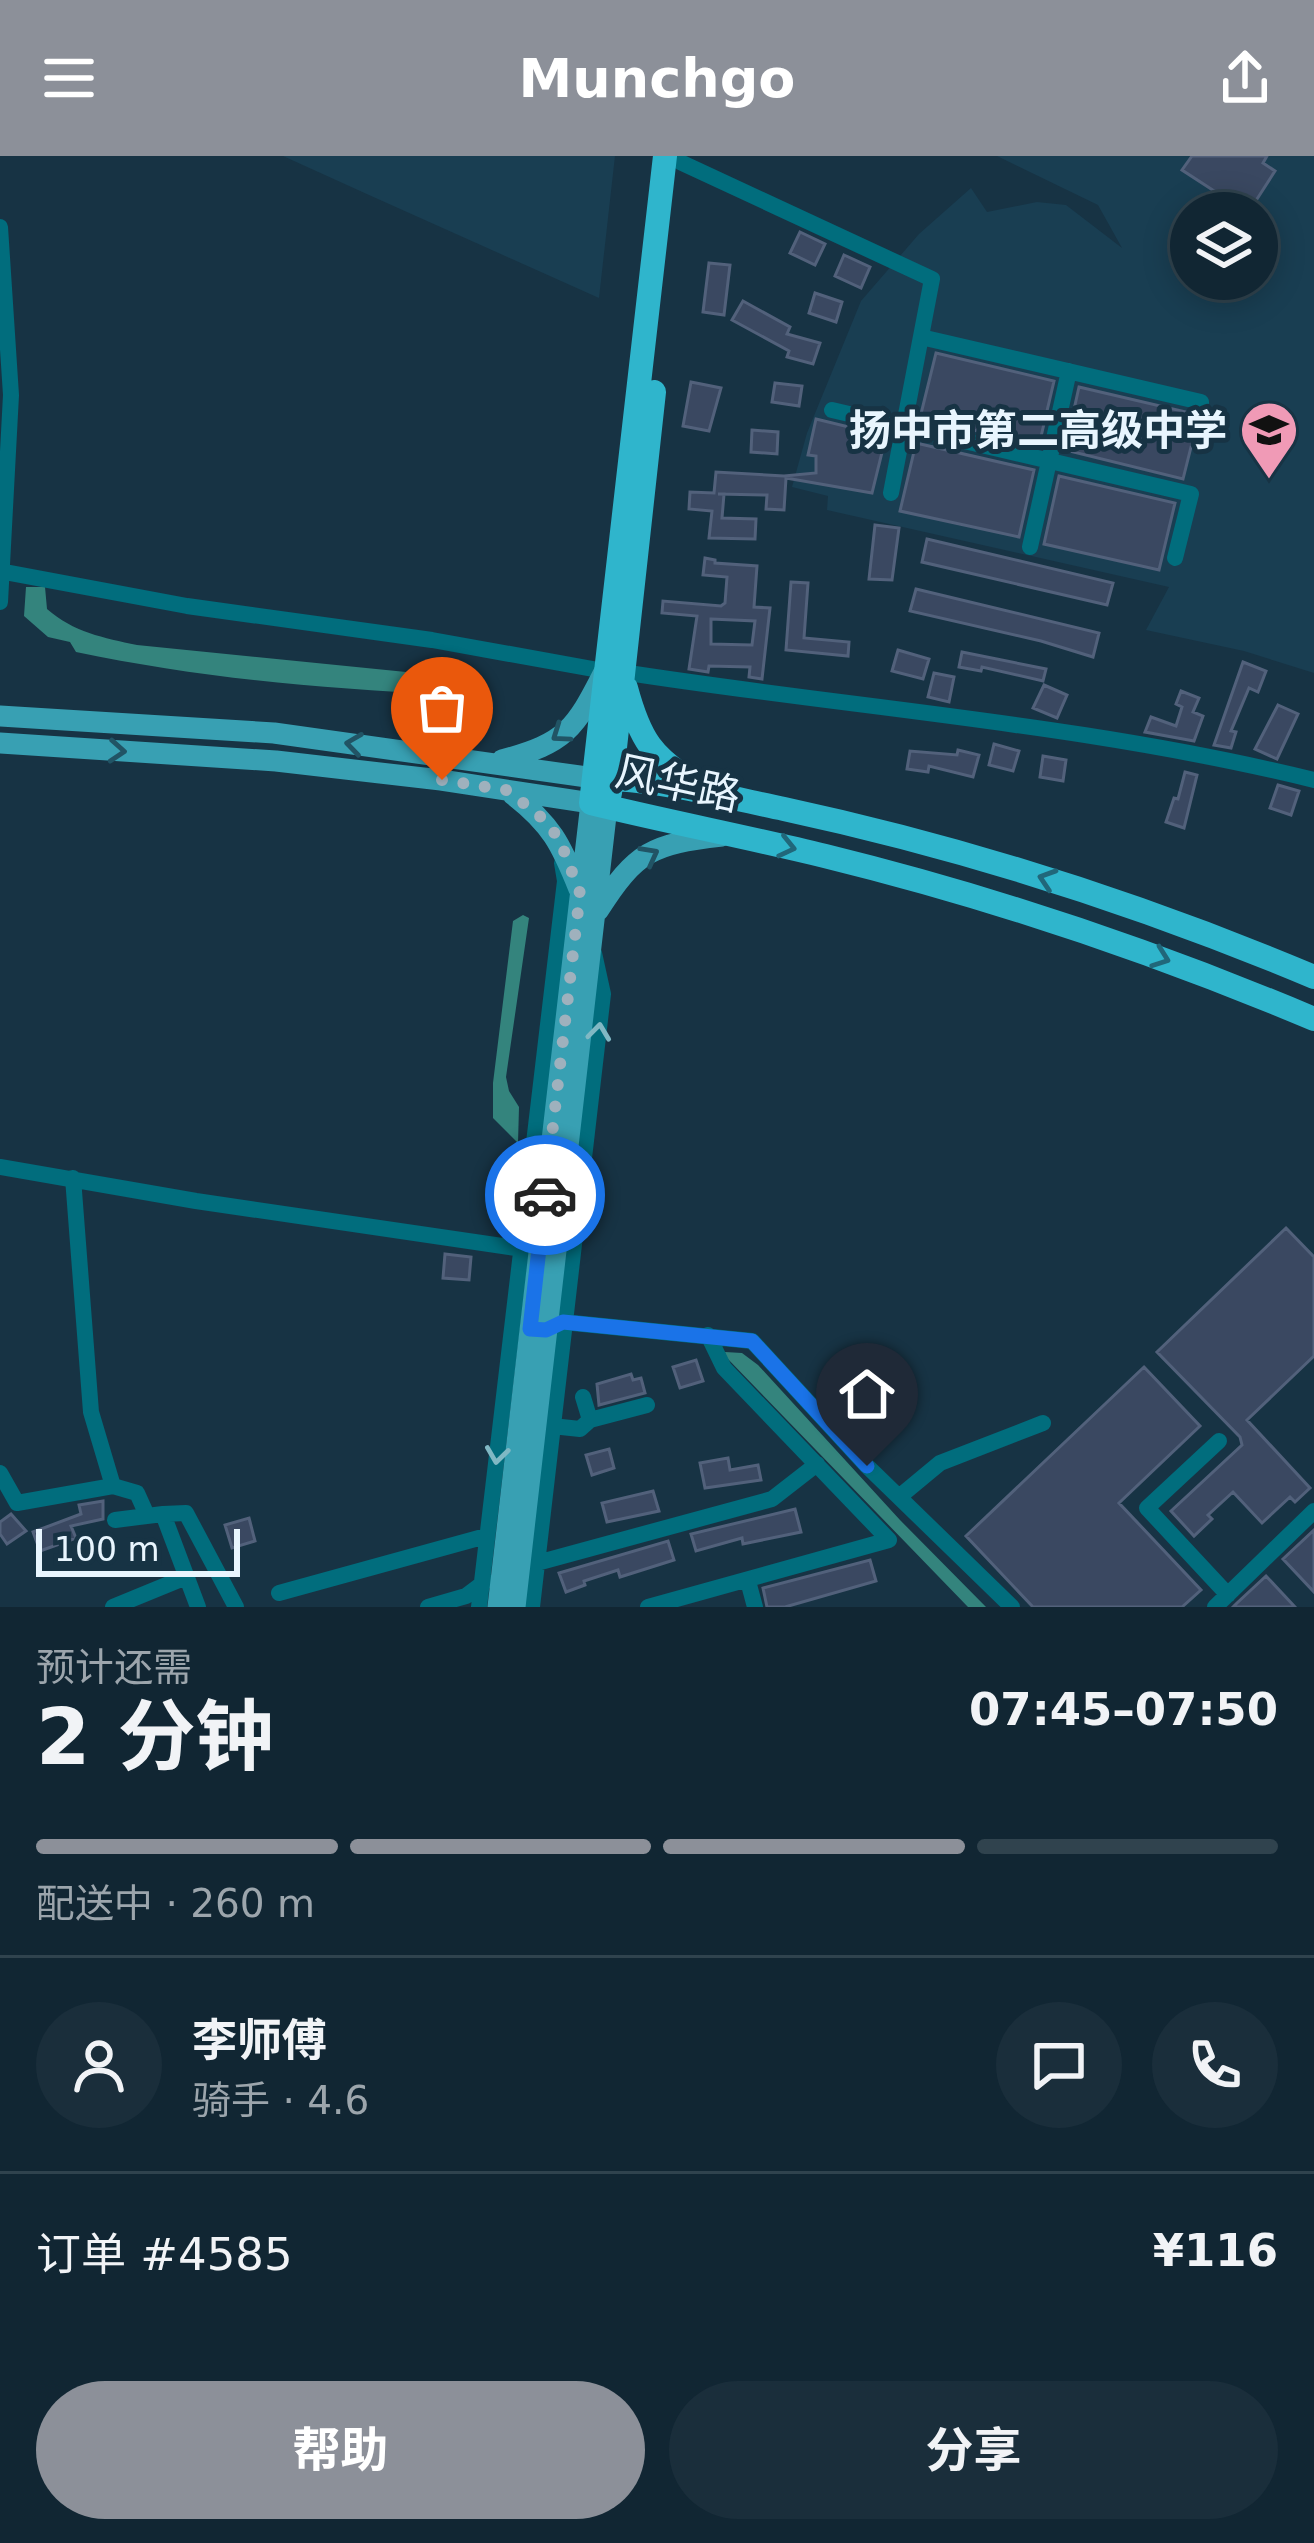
<!DOCTYPE html>
<html lang="zh">
<head>
<meta charset="utf-8">
<style>
	:root { --surface:#112633; --page:#1a2e3b; --text:#f1f3f6; --muted:#9ca5ac; --line:#30434e; --accent:#8c9099 }
	body { margin:0; font-family:"DejaVu Sans","Noto Sans SC",sans-serif; background:var(--page); color:var(--text); height:100vh; display:flex; flex-direction:column; font-size:45px; white-space:nowrap }
	* { box-sizing:border-box; margin:0 }
	p { font-size:39px; color:var(--muted) }
	.icon { flex:none; width:66px; height:66px; fill:none; stroke:currentColor; stroke-width:2; stroke-linecap:round; stroke-linejoin:round }
	.map { position:relative; height:1451px; overflow:hidden }
	.drawer { display:flex; flex-direction:column; background:var(--surface); flex:1 }
	.drawer>* { flex:none }
	.buttons { position:absolute; left:1170px; top:36px; display:grid; gap:24px }
	.buttons a { display:grid; place-items:center; width:108px; height:108px; border-radius:50%; background:var(--surface); box-shadow:0 6px 30px #0003,0 0 0 3px var(--line); font-size:60px }
	.scale { position:absolute; left:36px; bottom:30px; width:204px; box-sizing:border-box; padding-left:12px; border:6px solid #e8f5fe; border-top:0; font-size:33px; line-height:42px; white-space:nowrap; color:#e8f5fe; -webkit-text-stroke:9px #173344; paint-order:stroke }
	.pin { position:absolute; display:grid; place-items:center; width:102px; height:102px; color:#fff; margin:-123px -51px; border-radius:50% 50% 50% 0; rotate:-45deg; box-shadow:0 0 12px #0007 }
	.pin .icon { rotate:45deg }
	.courier { position:absolute; display:grid; place-items:center; width:120px; height:120px; margin:-60px; border:9px solid #1a73e8; border-radius:50%; background:#fff; color:#222; box-shadow:0 3px 15px #0007 }
	.headline em { font-style:normal; font-weight:700 }
	.headline div { display:flex; flex-direction:column-reverse }
	.headline { display:flex; align-items:center; justify-content:space-between; height:204px; padding:0 36px }
	h1 { font-size:78px; font-weight:700; line-height:90px }
	.bar { display:grid; grid-template-columns:repeat(4,1fr); gap:18px 12px; align-content:center; height:144px; padding:0 36px }
	.bar i { height:15px; border-radius:9px; background:var(--line) }
	.bar .on { background:var(--accent) }
	.bar p { grid-column:span 4 }
	.line { display:flex; align-items:center; gap:30px; padding:0 36px; border-top:3px solid var(--line) }
	.line div { flex:1 }
	.round { display:grid; place-items:center; flex:none; width:126px; height:126px; border-radius:63px; background:var(--page) }
	.button { display:flex; gap:24px; margin-top:auto; padding:24px 36px }
	.button a { flex:1; height:138px; border-radius:72px; background:var(--accent); color:#fff; font-size:48px; font-weight:700; line-height:138px; text-align:center }
	.button a+a { background:var(--page); color:var(--text) }
	header { display:flex; justify-content:space-between; align-items:center; height:156px; padding:0 36px; background:var(--accent); color:#fff; font-size:54px; font-weight:700 }
	.map>svg:first-child { display:block }
	.built { fill:#193e52; fill-rule:evenodd }
	.water { fill:#34847d }
	.building { fill:#3a4861; stroke:#52617b; stroke-width:3; fill-rule:evenodd }
	.lines { fill:none; stroke-linecap:round; stroke-linejoin:round }
	.minor { stroke:#016d7d; stroke-width:16 }
	.major { stroke:#38a0b3; stroke-width:21 }
	.highway { stroke:#2fb5cc; stroke-width:24 }
	.oneway { stroke:#215465 }
	.oneway2 { stroke:#21677a }
	.oneway3 { stroke:#80b8c4 }
	.done { stroke:#9fb1bd; stroke-width:12; stroke-dasharray:0 21.6 }
	.route { stroke:#1a73e8; stroke-width:15 }
	.labels { text-anchor:middle; stroke-width:10; stroke-linejoin:round; paint-order:stroke }
	.poi-label { font-size:42px; font-weight:bold; fill:#e8f5fe; stroke:#173344; text-anchor:end }
	.street-label { font-size:42px; fill:#e8f5fe; stroke:#173344 }
</style>
</head>
<body>
<header><svg class="icon" aria-label="menu" viewBox="0 0 24 24"><path d="M4 6h16M4 12h16M4 18h16"/></svg>Munchgo<svg class="icon" aria-label="share" viewBox="0 0 24 24"><path d="M12 15V3M7 8l5-5 5 5M5 13v7h14v-7"/></svg></header>
<div class="map">
<svg width="1314" height="1451" viewBox="0 0 1314 1451">
	<rect width="100%" height="100%" fill="#173344"/>
	<path class="built" d="M283 0H615L599 142 369 39Z
		M997 0H1314V517L1244 495 1146 474 1169 431 827 354 828 340 792 331 807 277 861 145 919 78 971 32 987 56 1037 46 1066 49 1122 92 1098 49ZM1191 57H1257V123H1191Z"/>
	<path class="water" d="M26 431H45L47 453C73 476 104 482 137 489L446 520 441 538C320 533 195 521 76 496L70 486 48 481 24 460Z
		M523 759 529 762 506 921 509 935 519 951 518 987 493 962V927L513 765Z
		M725 1196 742 1197 758 1209 900 1364 986 1451H968L726 1201Z"/>
	<path class="building" d="M1192 0H1267L1263 7 1275 15 1248 57 1182 14Z
		M800 76 825 88 815 109 790 97Z
		M844 99 870 111 861 132 835 120Z
		M709 107 730 109 724 159 703 156Z
		M815 137 842 146 836 166 809 157Z
		M743 145 790 171 787 178 820 187 813 208 787 201 789 195 732 164Z
		M936 197 1054 225 1039 289 920 262Z
		M691 226 721 232 709 275 683 270Z
		M775 227 802 230 799 250 772 246Z
		M1079 231 1199 259 1183 323 1065 294Z
		M816 263 886 280 872 337 786 322 784 354 766 353 767 339 718 338H724L722 362 756 363 755 383 709 382 712 355 689 353 690 336 714 337 716 316 784 320 816 317V300L808 299Z
		M752 274 778 276 777 298 751 296Z
		M916 287 1034 314 1019 381 900 355Z
		M1059 320 1175 347 1159 414 1044 388Z
		M875 369 899 372 892 424 869 423Z
		M927 383 1113 427 1107 449 922 406Z
		M705 402 715 404V407L757 410 754 451 770 452 762 523 749 521 750 511 709 510 708 516 689 513 697 460 662 457 663 445 721 450 725 447 727 421 703 419ZM711 463 755 465 752 489 711 488Z
		M791 426 808 427 804 482 849 486 848 500 786 494Z
		M916 433 1099 477 1093 501 1041 485 910 455Z
		M898 494 929 503 923 523 892 515Z
		M962 496 1046 513 1043 525 982 511 981 515 959 511Z
		M1243 506 1266 515 1258 536 1249 532 1231 575 1236 576 1231 592 1214 589Z
		M934 517 954 521 949 546 928 541Z
		M1044 529 1067 539 1057 562 1033 552Z
		M1181 535 1199 542 1193 556 1203 560 1194 585 1145 576 1151 561 1176 570 1182 551 1176 548Z
		M1278 549 1298 558 1277 603 1255 593Z
		M994 588 1019 595 1013 615 989 609Z
		M958 594 979 599 973 621 929 610 928 616 907 613 910 595 957 599Z
		M1043 600 1066 604 1063 625 1040 621Z
		M1185 616 1197 619 1184 672 1166 666 1174 642 1178 643Z
		M1278 629 1299 635 1291 659 1270 652Z
		M1286 1072 1314 1101V1200L1247 1264 1310 1332 1295 1346 1290 1341 1262 1367 1233 1336 1208 1359 1212 1363 1194 1380 1171 1355 1242 1289 1240 1281 1157 1196Z
		M445 1098 471 1101 469 1124 443 1122Z
		M696 1204 703 1225 680 1232 673 1211Z
		M1144 1211 1200 1270 1119 1347 1201 1434 1182 1451H1033L966 1380Z
		M631 1218 633 1224 641 1222 645 1237 599 1249 597 1228Z
		M609 1293 614 1312 592 1319 586 1299Z
		M728 1302 730 1314 758 1309 761 1324 705 1332 700 1307Z
		M653 1335 659 1355 607 1366 602 1347Z
		M103 1345V1363L71 1370 76 1382 40 1395 33 1376 81 1358 79 1349Z
		M795 1353 801 1376 743 1388 742 1382 696 1395 691 1378Z
		M11 1358 26 1375 7 1388 0 1378V1366Z
		M249 1362 255 1385 232 1392 225 1369Z
		M1314 1374V1436L1283 1403Z
		M668 1385 674 1404 620 1421 618 1414 584 1425 585 1429 566 1436 559 1417Z
		M870 1404 876 1425 785 1451H767L763 1432Z
		M1266 1420 1295 1451H1233L1237 1447Z"/>
	<g class="lines">
		<path class="minor" d="M680 6 932 123 891 337
			M0 71 11 239 0 446
			M921 181 1201 246
			M832 254 1191 338 1175 402
			M1030 391 1069 215
			M0 415 187 450 432 484 604 515
			M622 516C852 552 1087 568 1314 624
			M0 1011 196 1045 523 1093
			M73 1022 91 1256 113 1330
			M556 1169 563 1166 752 1185 867 1310 1012 1451
			M583 1241 590 1264
			M552 1270 580 1273 590 1264 647 1249
			M1219 1285 1147 1352 1228 1439
			M0 1317 17 1347 113 1330 137 1337 146 1357
			M899 1341 940 1307 1043 1267
			M163 1358 186 1357 236 1451
			M115 1364 163 1358 198 1451
			M537 1407 772 1343 817 1308
			M748 1425 755 1451
			M279 1437 486 1380
			M113 1451 186 1421
			M428 1451 466 1440 486 1425
			M479 1451 565 725 562 707
			M532 1451 603 838 594 797
			M648 1451 889 1384 724 1212 708 1179
			M1215 1451 1314 1355"/>
		<path class="major" d="M0 560 274 577 594 622
			M0 587 276 605 441 624 591 647 498 1451
			M502 604C566 587 575 573 604 516
			M512 638C551 668 561 688 579 733
			M598 755C636 695 652 688 722 680
			M515 1451 607 651"/>
		<path class="highway" d="M665 0 591 647C669 666 747 681 825 700 992 741 1155 796 1314 863
			M626 532C640 584 652 601 697 629
			M594 622C658 623 722 640 784 653 965 692 1143 749 1314 821
			M610 637 654 236"/>
	</g>
	<defs><path id="oneway-chevron" d="M-2-3.5L2.5 0L-2 3.5" fill="none" stroke-width="1.6" stroke-linecap="round" stroke-linejoin="round" transform="scale(3)"/></defs>
	<g class="oneway">
		<use href="#oneway-chevron" transform="translate(560 578) rotate(145)"/>
		<use href="#oneway-chevron" transform="translate(354 588) rotate(-172)"/>
		<use href="#oneway-chevron" transform="translate(117 595) rotate(4)"/>
		<use href="#oneway-chevron" transform="translate(650 699) rotate(-28)"/>
	</g>
	<g class="oneway2">
		<use href="#oneway-chevron" transform="translate(787 691) rotate(13)"/>
		<use href="#oneway-chevron" transform="translate(1047 723) rotate(-162)"/>
		<use href="#oneway-chevron" transform="translate(1161 802) rotate(20)"/>
	</g>
	<g class="oneway3">
		<use href="#oneway-chevron" transform="translate(599 876) rotate(-83)"/>
		<use href="#oneway-chevron" transform="translate(497 1299) rotate(98)"/>
	</g>
	<g class="lines">
		<path class="done" d="M442 624 506 634 538 658 559 682 580 737 545 1039"/>
		<path class="route" d="M545 1039 530 1173 546 1174 563 1166 752 1185 867 1310"/>
	</g>
	<defs>
		<g id="school-pin" transform="scale(3)"><path d="M0 17L-7.5 6A9.5 9.5 0 1 1 7.5 6Z" fill="#f09ab6" stroke="#173344"/><path d="M0-5L7-2L0 1L-7-2ZM-4 1L0 2.5L4 1V4Q0 6-4 4Z" fill="#111"/></g>
	</defs>
	<g fill-rule="evenodd">
		<use href="#school-pin" x="1269" y="274"/>
	</g>
	<g class="labels">
		<g class="poi-label">
			<text x="1227" y="289">扬中市第二高级中学</text>
		</g>
		<g class="street-label">
			<text transform="translate(678 627) rotate(12)" y="15">风华路</text>
		</g>
	</g>
</svg>
<div class="buttons">
<a><svg class="icon" aria-label="layers" viewBox="0 0 24 24"><path d="M12 4l9 5-9 5-9-5zM3 14l9 5 9-5"/></svg></a>
</div>
<div class="scale">100 m</div>
<div class="pin" style="left:442px;top:624px;background:#ea580c"><svg class="icon" aria-label="bag" viewBox="0 0 24 24"><path d="M5 8h14l-1 12H6zM9 8a3 3 0 0 1 6 0"/></svg></div>
<div class="pin" style="left:867px;top:1310px;background:#1f2937"><svg class="icon" aria-label="home" viewBox="0 0 24 24"><path d="M3 11l9-7 9 7M6 9v11h12V9"/></svg></div>
<div class="courier" style="left:545px;top:1039px"><svg class="icon" aria-label="car" viewBox="0 0 24 24"><path d="M5 17H2v-5l4-1 3-4h7l3 4 3 1v5h-3M9 17h6M6 11h13"/><circle cx="7" cy="17" r="2"/><circle cx="17" cy="17" r="2"/></svg></div>
</div>
<section class="drawer">
<div class="headline"><div><h1>2 分钟</h1><p>预计还需</p></div><em>07:45–07:50</em></div>
<div class="bar"><i class="on"></i><i class="on"></i><i class="on"></i><i></i><p>配送中 · 260 m</p></div>
<div class="line" style="height:216px"><a class="round"><svg class="icon" aria-label="person" viewBox="0 0 24 24"><circle cx="12" cy="8" r="4"/><path d="M4 21q1-7 8-7t8 7"/></svg></a><div><b>李师傅</b><p>骑手 · 4.6</p></div><a class="round"><svg class="icon" aria-label="chat" viewBox="0 0 24 24"><path d="M4 5h16v11H9l-5 4z"/></svg></a><a class="round"><svg class="icon" aria-label="phone" viewBox="0 0 24 24"><path d="M5 4h4l2 5-3 2q2 4 5 5l2-3 5 2v4C11 20 4 13 5 4z"/></svg></a></div>
<div class="line" style="height:156px"><div>订单 #4585</div><b>¥116</b></div>
<div class="button"><a>帮助</a><a>分享</a></div>
</section>
</body>
</html>
